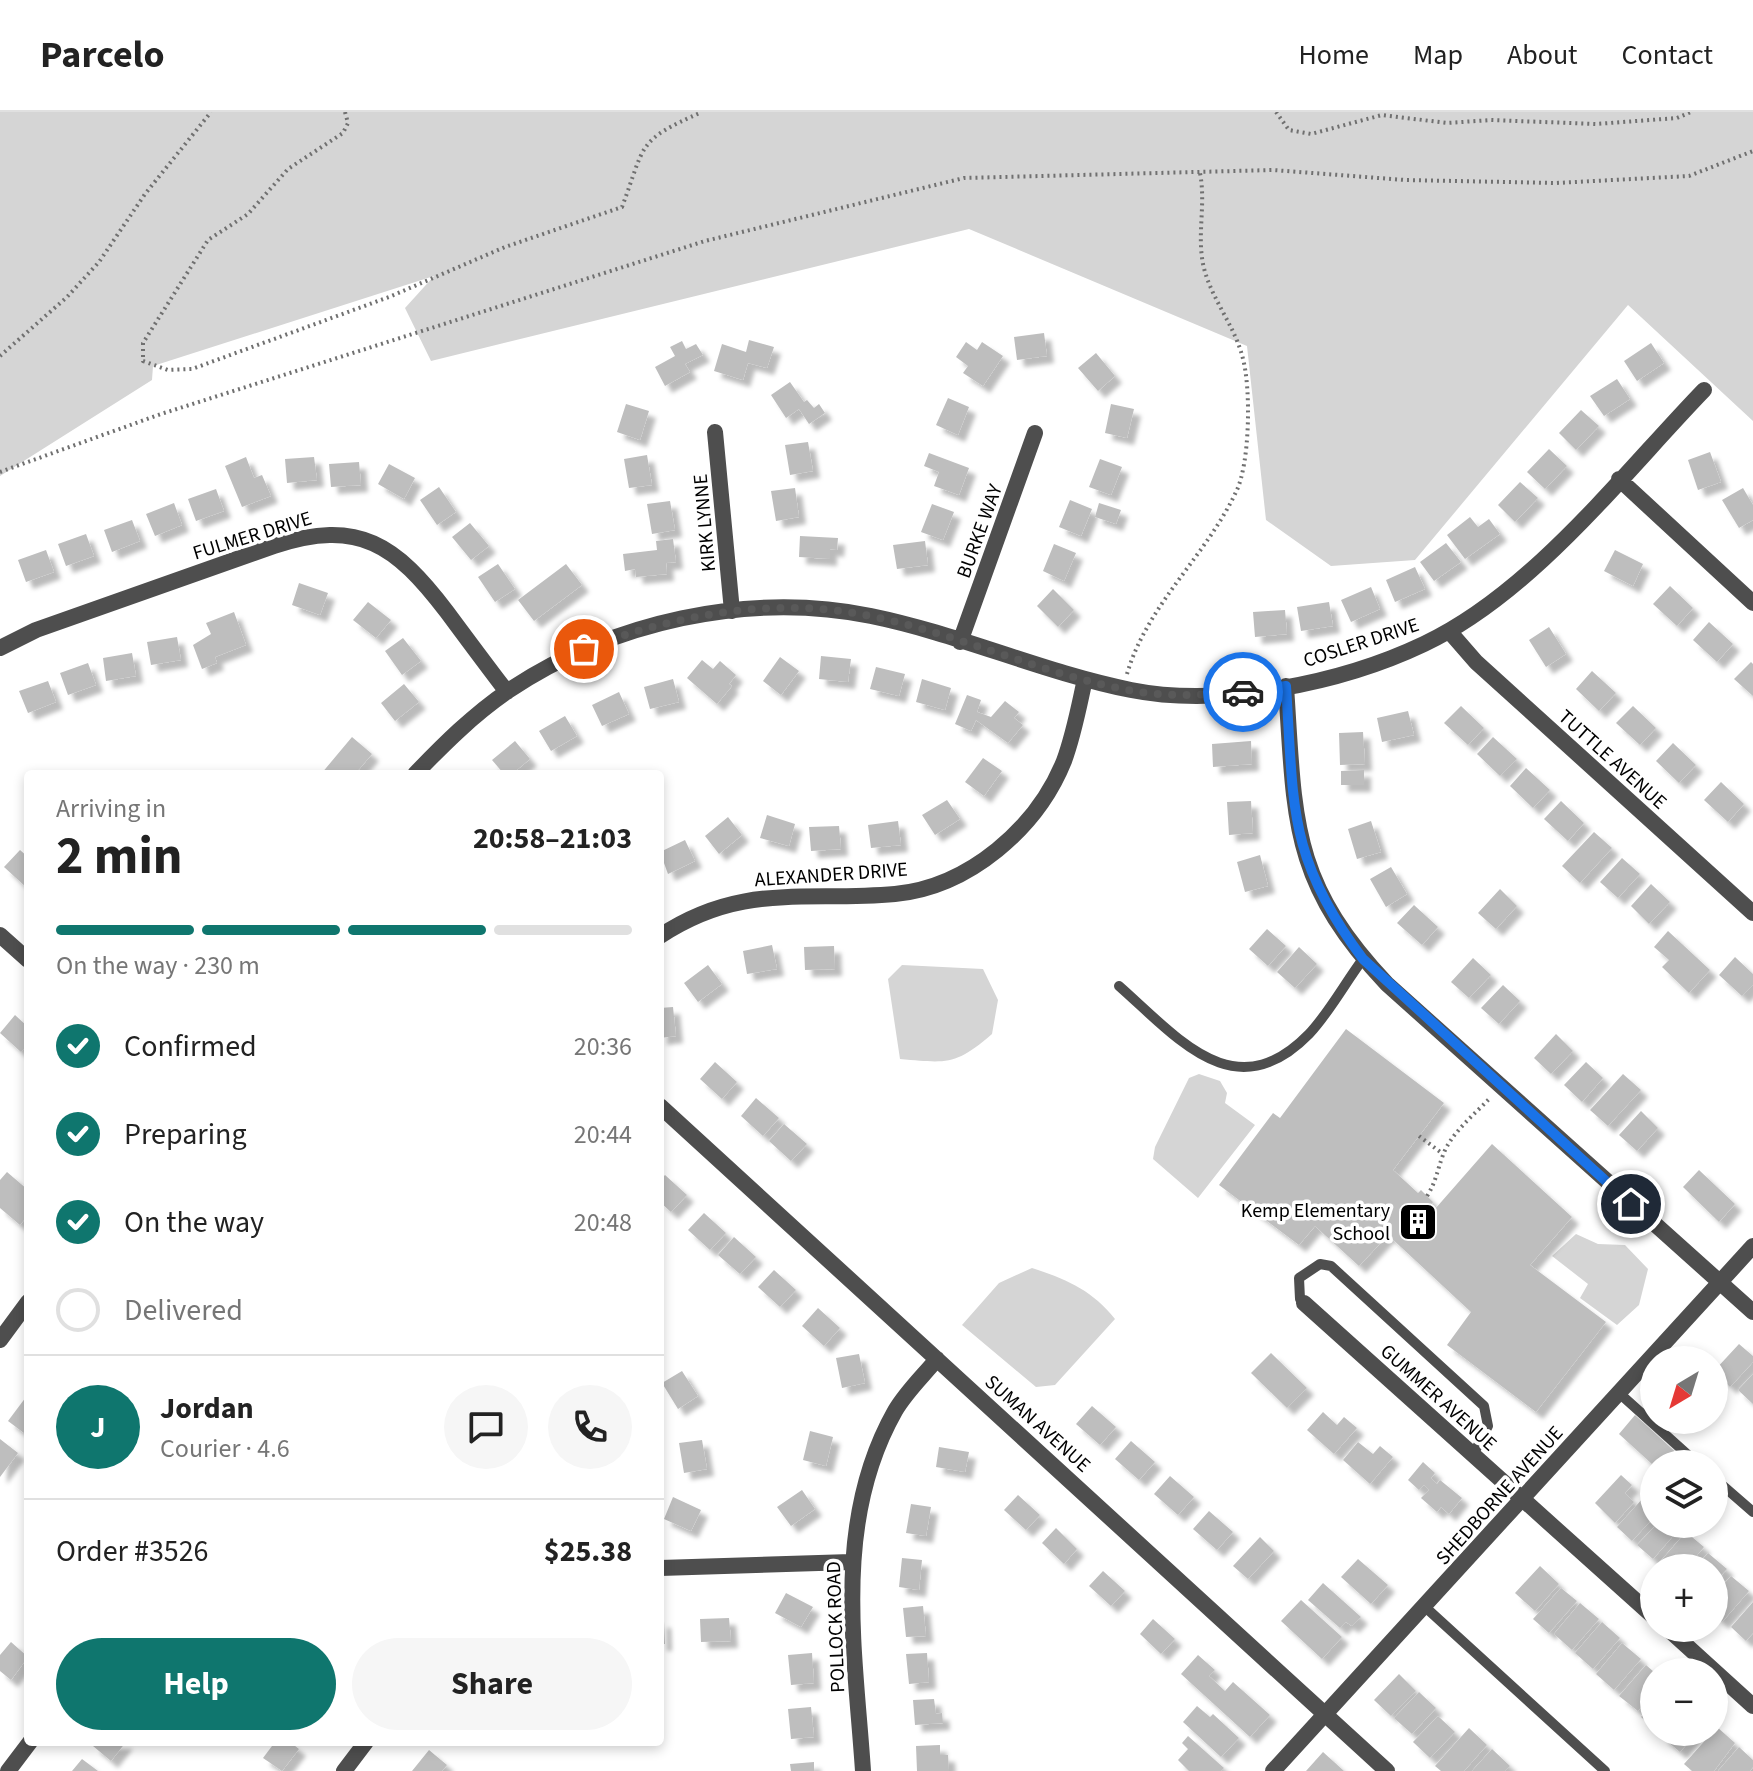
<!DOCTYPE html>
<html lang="en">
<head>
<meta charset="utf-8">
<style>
	:root { --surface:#fff; --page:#f6f6f6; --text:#222; --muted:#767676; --line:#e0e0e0; --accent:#0f766e }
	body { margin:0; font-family:"Source Sans 3",sans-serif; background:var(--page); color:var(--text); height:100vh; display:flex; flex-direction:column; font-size:30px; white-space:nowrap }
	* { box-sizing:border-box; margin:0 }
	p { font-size:26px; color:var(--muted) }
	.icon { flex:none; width:44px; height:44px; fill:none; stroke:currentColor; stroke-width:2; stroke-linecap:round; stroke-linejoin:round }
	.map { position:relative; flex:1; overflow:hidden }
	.details { position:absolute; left:24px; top:658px; width:640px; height:976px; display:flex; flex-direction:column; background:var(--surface); border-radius:8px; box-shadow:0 4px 12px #0003 }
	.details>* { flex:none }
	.needle { width:52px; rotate:218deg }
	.fabs { position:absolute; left:1640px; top:1234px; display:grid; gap:16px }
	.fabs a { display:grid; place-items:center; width:88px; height:88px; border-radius:50%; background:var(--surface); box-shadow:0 4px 12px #0003; font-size:40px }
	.pin { position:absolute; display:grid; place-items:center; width:68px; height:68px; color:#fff; margin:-34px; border:4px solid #fff; border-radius:50%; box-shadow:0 2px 8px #0007 }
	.courier { position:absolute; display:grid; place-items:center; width:80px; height:80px; margin:-40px; border:6px solid #1a73e8; border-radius:50%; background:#fff; color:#222; box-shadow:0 2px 10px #0007 }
	.overview em { font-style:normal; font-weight:700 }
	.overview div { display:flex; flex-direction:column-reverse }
	.overview { display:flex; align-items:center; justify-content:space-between; height:136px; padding:0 32px }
	h1 { font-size:52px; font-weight:700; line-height:60px }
	.bar { display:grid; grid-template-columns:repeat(4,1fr); gap:12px 8px; align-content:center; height:96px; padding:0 32px }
	.bar i { height:10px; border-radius:6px; background:var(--line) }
	.bar .on { background:var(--accent) }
	.bar p { grid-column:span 4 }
	.line { display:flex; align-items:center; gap:20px; padding:0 32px; border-top:2px solid var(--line) }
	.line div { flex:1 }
	.round { display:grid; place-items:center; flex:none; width:84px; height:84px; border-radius:42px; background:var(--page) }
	ol { padding:0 32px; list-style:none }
	li { display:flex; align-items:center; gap:24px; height:88px }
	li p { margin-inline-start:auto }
	li .icon { padding:8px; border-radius:50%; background:var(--accent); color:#fff; stroke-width:4 }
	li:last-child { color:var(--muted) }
	li i { width:44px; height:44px; border:4px solid var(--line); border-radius:50% }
	.primary-button { display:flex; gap:16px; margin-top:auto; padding:16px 32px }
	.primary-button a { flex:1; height:92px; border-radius:48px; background:var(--accent); color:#fff; font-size:32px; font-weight:700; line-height:92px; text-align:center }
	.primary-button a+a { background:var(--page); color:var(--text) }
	header { display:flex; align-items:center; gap:48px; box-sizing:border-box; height:112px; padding:0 40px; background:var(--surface); border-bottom:2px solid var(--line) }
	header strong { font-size:38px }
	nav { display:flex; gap:44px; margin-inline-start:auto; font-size:28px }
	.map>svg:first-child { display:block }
	.green { fill:#d5d5d5 }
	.building { fill:#bebebe; filter:url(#shadow) }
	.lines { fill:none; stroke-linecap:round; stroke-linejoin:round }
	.path { stroke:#707070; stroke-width:4; stroke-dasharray:2 4; stroke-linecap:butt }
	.service { stroke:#4e4e4e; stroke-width:10 }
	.minor { stroke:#4e4e4e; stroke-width:16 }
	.done { stroke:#595959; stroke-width:8; stroke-dasharray:0 14.4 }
	.route { stroke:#1a73e8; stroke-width:10 }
	.labels { text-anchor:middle; stroke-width:7; stroke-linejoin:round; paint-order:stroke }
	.street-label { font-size:20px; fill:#000; stroke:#fff }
	.poi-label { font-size:20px; fill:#000; stroke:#fff; text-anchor:end }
</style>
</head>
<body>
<header>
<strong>Parcelo</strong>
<nav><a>Home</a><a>Map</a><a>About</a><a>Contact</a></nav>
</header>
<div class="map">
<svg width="1753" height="1659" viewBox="0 0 1753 1659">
	<defs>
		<filter id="shadow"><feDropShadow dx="7" dy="7" stdDeviation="2" flood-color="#0004"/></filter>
	</defs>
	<rect width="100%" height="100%" fill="#fff"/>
	<path class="green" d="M0 0H1753V309L1628 193 1415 448 1331 454 1266 408 1247 234 969 117 431 249 405 196 434 164 153 254 152 268 0 364Z
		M902 853 983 857 998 888 992 922C955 954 947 951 900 947L888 867Z
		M1199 962 1220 969 1227 981 1225 991 1255 1013 1198 1086 1153 1047 1155 1035 1189 966Z
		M1576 1122 1598 1132 1625 1133 1648 1157 1639 1193 1617 1213 1580 1186 1588 1172 1552 1144Z
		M1032 1156C1066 1167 1092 1178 1115 1207L1055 1273 1036 1275 962 1213 999 1171Z"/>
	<path class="building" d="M1044 221 1047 244 1017 248 1014 225Z
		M749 228 774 235 767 256 748 251 743 268 714 259 722 232 746 240Z
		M682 229 686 237 696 232 703 243 685 252 690 260 665 274 655 255 675 244 670 235Z
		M966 230 977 238 982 230 1003 244 983 274 963 261 968 254 956 245Z
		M1651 231 1664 251 1637 269 1624 249Z
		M1096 241 1115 264 1098 279 1078 256Z
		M1617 267 1630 287 1604 304 1590 284Z
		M790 270 804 290 807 288 814 296 819 292 825 301 809 312 799 297 786 306 771 283Z
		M948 286 969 295 958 323 936 313Z
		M626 292 649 299 640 328 617 320Z
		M1111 292 1134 297 1127 326 1105 321Z
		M1581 298 1599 314 1576 338 1559 321Z
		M808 330 813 359 790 363 785 333Z
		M1549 337 1567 354 1545 377 1527 360Z
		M1710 340 1721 370 1698 378 1688 348Z
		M929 341 969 356 959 383 934 374 939 360 924 354Z
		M647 343 652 373 629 376 624 347Z
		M246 345 254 366 262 363 271 384 242 395 225 354Z
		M314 345 317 368 287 371 285 347Z
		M1100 347 1122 355 1111 383 1089 375Z
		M359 350 361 373 331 375 329 352Z
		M389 352 415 366 404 387 378 372Z
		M1520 370 1538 386 1515 410 1498 393Z
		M439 375 456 400 437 413 420 388Z
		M795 376 799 405 776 409 771 379Z
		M1743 376 1753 393V408L1739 416 1722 388Z
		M216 377 224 399 196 409 188 387Z
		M1070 388 1092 397 1081 424 1059 415Z
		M670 389 675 418 652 422 647 392Z
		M174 391 182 413 155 424 146 402Z
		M1099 391 1121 398 1116 412 1095 405Z
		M932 392 954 400 943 428 921 420Z
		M1470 405 1478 415 1489 407 1500 422 1465 447 1447 423Z
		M132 408 140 429 112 440 104 418Z
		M470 411 489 434 471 448 452 425Z
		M86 422 94 444 66 454 58 432Z
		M800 424 838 426 837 438 830 437V447L799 445Z
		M673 427 676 450 666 451 667 462 636 465 635 457 625 459 623 442 657 438 656 429Z
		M925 429 928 453 897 457 893 433Z
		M1446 431 1461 450 1434 469 1420 450Z
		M1054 432 1076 441 1064 469 1043 459Z
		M46 438 54 460 26 470 18 448Z
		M1615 438 1643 452 1633 474 1604 459Z
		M498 452 515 477 495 490 478 465Z
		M566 452 582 473 534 509 518 488Z
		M1415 455 1425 477 1395 490 1386 468Z
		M299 471 328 481 320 503 292 493Z
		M1670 474 1693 496 1677 514 1653 492Z
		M1371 475 1380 497 1351 510 1341 488Z
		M1053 477 1074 498 1058 515 1037 494Z
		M368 490 391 508 376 526 353 508Z
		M1329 490 1333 514 1301 519 1297 495Z
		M1285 498 1287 522 1255 525 1253 500Z
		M234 500 246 533 215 545 217 551 202 557 193 533 211 522 206 511Z
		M1709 510 1733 532 1717 550 1693 528Z
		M1549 515 1566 542 1546 555 1529 528Z
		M177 525 181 548 151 553 147 530Z
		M403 526 421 549 402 563 385 539Z
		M132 541 136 564 106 569 103 546Z
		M821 544 851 547 848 570 819 567Z
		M780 545 799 559 781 583 763 569Z
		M702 548 713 557 720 549 736 563 729 572 732 574 717 592 687 566Z
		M1751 550 1753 552V584L1734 567Z
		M88 551 96 573 68 583 60 561Z
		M876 555 905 562 899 584 870 577Z
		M1592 559 1616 581 1599 599 1576 577Z
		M673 567 679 590 650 597 644 575Z
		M922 567 951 576 945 598 916 590Z
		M48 569 56 590 28 601 19 579Z
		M404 572 419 590 395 609 381 591Z
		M619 580 629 602 602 614 592 593Z
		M967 583 981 588 977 600 991 605 1005 589 1019 600 1014 606 1023 613 1008 631 976 608 971 619 955 612Z
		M1461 594 1484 616 1468 633 1444 611Z
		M1633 594 1656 616 1640 633 1616 611Z
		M1408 599 1414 623 1382 630 1377 606Z
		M565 604 577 624 551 639 539 619Z
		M1363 620 1365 652 1340 653 1339 621Z
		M352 625 372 642 355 662H321Z
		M1493 625 1517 647 1500 664 1477 642Z
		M515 629 530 647 512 662H504L492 648Z
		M1251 629 1252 652 1213 655 1212 632Z
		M1673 631 1696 653 1679 671 1656 649Z
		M983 646 1002 659 984 684 965 670Z
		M1526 656 1550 678 1533 696 1510 674Z
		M1364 658V673H1341V659Z
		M1721 670 1744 692 1728 710 1704 688Z
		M947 688 960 707 935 723 922 703Z
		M1251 689 1253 721 1229 723 1227 690Z
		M1561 689 1584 711 1568 729 1544 707Z
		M767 703 795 712 789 734 760 726Z
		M728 705 742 723 719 742 705 724Z
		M898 709 901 733 871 736 868 713Z
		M1371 709 1381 740 1357 747 1348 717Z
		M839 714 841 737 811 739 809 715Z
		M1594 720 1612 736 1580 771 1562 754Z
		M685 728 695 749 668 762 660 740Z
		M20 738 28 745 26 775 4 755Z
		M1260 743 1268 774 1245 780 1237 750Z
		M1622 746 1640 762 1618 786 1600 770Z
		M1391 755 1407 782 1386 795 1370 767Z
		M1651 772 1670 790 1649 812 1631 794Z
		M1500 777 1517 794 1496 817 1478 801Z
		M1414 793 1438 815 1422 833 1397 811Z
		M1267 817 1286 834 1268 854 1249 837Z
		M1668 819 1710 858 1689 881 1662 855 1669 848 1654 835Z
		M772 833 777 857 747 862 743 839Z
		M834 834 835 857 805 858 804 835Z
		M1299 835 1317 852 1295 876 1277 860Z
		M1735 845 1753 862V873L1742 884 1719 863Z
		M1473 846 1491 863 1469 886 1451 870Z
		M708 853 722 872 698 890 684 871Z
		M1503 873 1520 889 1499 912 1481 896Z
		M673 895 676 924 660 926V896Z
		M15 903 28 915V933L21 940 0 921Z
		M1346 917 1444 991 1393 1058 1418 1081 1421 1078 1433 1090 1431 1094 1435 1097 1492 1032 1572 1105 1530 1153 1606 1210 1536 1300 1447 1233 1471 1200 1388 1123 1359 1154 1315 1114 1299 1133 1219 1073 1273 1001 1280 1006Z
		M1556 922 1573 939 1551 962 1534 946Z
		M715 950 737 970 722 987 700 967Z
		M1586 950 1603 966 1582 990 1564 973Z
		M1623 962 1641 978 1608 1014 1590 998Z
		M756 986 779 1006 763 1024 741 1004Z
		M1641 999 1658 1016 1637 1039 1619 1023Z
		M784 1012 807 1032 791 1049 769 1029Z
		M1699 1058 1735 1092 1719 1110 1683 1075Z
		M7 1060 28 1078V1103L20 1113 0 1096V1068Z
		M665 1063 687 1083 671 1100 660 1090V1068Z
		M704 1101 726 1121 710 1138 688 1118Z
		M734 1125 756 1145 740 1162 718 1143Z
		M774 1158 796 1178 780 1195 758 1175Z
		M818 1196 840 1216 824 1234 802 1214Z
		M1739 1232 1753 1244V1250L1730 1275 1714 1259Z
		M1271 1241 1307 1276 1287 1296 1251 1261Z
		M859 1242 865 1271 842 1276 836 1246Z
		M682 1259 698 1284 678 1297 662 1271Z
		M1753 1262V1292L1738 1278Z
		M26 1285 28 1287V1324L8 1309Z
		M1092 1294 1116 1315 1100 1333 1076 1312Z
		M1323 1300 1337 1313 1344 1305 1357 1316 1334 1342 1307 1318Z
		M1635 1303 1681 1345 1675 1352H1652L1619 1322Z
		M810 1319 833 1325 826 1354 803 1348Z
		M0 1327 18 1341 0 1365Z
		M702 1328 707 1357 684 1361 679 1331Z
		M1131 1329 1155 1350 1139 1368 1115 1347Z
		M1358 1330 1373 1342 1380 1334 1393 1345 1370 1372 1343 1348Z
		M939 1335 969 1340 965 1360 936 1355Z
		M1423 1350 1435 1361 1431 1366 1437 1372 1440 1368 1462 1386 1449 1402 1441 1395 1437 1400 1421 1386 1429 1378 1424 1373 1419 1378 1408 1368Z
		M1621 1363 1632 1373 1625 1381 1634 1390 1615 1411 1595 1391Z
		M1170 1364 1194 1385 1178 1403 1154 1382Z
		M802 1378 815 1397 791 1414 777 1395Z
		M1018 1383 1040 1403 1026 1418 1004 1398Z
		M673 1385 701 1398 691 1419 664 1407Z
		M1644 1385 1654 1395V1405L1632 1429 1617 1415Z
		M911 1392 931 1395 926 1424 906 1421Z
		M1209 1399 1233 1420 1217 1438 1193 1417Z
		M1657 1412H1673L1679 1417 1653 1447 1637 1433Z
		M1056 1416 1077 1437 1064 1452 1042 1431Z
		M1686 1420 1704 1435 1686 1456H1665L1659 1451Z
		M1260 1425 1274 1439 1248 1467 1233 1454Z
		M1708 1441 1727 1457 1714 1471V1456H1695Z
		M902 1446 922 1448 919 1478 899 1475Z
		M1358 1447 1388 1473 1371 1492 1341 1465Z
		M1540 1454 1559 1472 1535 1499 1515 1481Z
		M1103 1459 1125 1479 1111 1494 1089 1474Z
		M1731 1464 1749 1479 1722 1510 1714 1503V1483Z
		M1323 1471 1361 1505 1352 1514 1346 1510 1340 1516 1308 1488Z
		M1561 1476 1577 1489 1549 1521 1533 1507Z
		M786 1481 813 1495 801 1515 775 1501Z
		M1301 1488 1342 1525 1322 1547 1281 1509Z
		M1753 1490V1521L1746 1529 1731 1515Z
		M1580 1491 1599 1507 1572 1538 1554 1522Z
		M923 1494 926 1524 906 1525 903 1496Z
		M729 1506 731 1529 701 1530 700 1507Z
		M1153 1507 1175 1527 1161 1542 1140 1522Z
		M660 1509H664L665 1532H660Z
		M1602 1510 1620 1526 1593 1557 1575 1541Z
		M11 1530 28 1545 11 1568 0 1559V1543Z
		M1622 1531 1641 1547 1614 1578 1596 1562Z
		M812 1541 814 1571 791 1573 788 1543Z
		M927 1541 929 1570 909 1572 906 1542Z
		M1198 1543 1215 1558 1209 1564 1225 1579 1233 1570 1270 1603 1250 1625 1181 1562Z
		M1646 1553 1654 1560V1580L1638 1599 1619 1584Z
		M1399 1562 1416 1579 1391 1604 1374 1588Z
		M1419 1580 1436 1596 1412 1622 1394 1606Z
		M934 1587 936 1602 942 1601 943 1611 915 1613 913 1588Z
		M1654 1589V1617L1641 1605Z
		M1197 1594 1210 1605 1213 1602 1239 1626 1221 1645 1183 1610Z
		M811 1595 814 1625 791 1627 788 1597Z
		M1438 1604 1455 1620 1430 1646 1413 1630Z
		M1717 1615 1735 1631 1714 1659H1692L1684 1652Z
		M1469 1616 1487 1633 1464 1659H1441L1435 1654Z
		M1665 1620H1697L1680 1640 1661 1624Z
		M1188 1624 1224 1656 1221 1659H1189L1178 1648 1188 1637 1182 1631Z
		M96 1630H126L111 1649 93 1634Z
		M275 1630H290L299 1637 282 1659 263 1646Z
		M940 1633V1643H948L949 1659H917L916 1634Z
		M1739 1635 1753 1648V1655L1750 1659H1718Z
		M1492 1637 1510 1654 1505 1659H1472Z
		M429 1638 447 1653 442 1659H412Z
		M1323 1640 1344 1659H1306Z
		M82 1647 98 1659H72Z
		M814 1650V1659H791L790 1652Z"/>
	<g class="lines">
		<path class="path" d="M345 0 348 11 343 21 288 57 248 102 208 128 143 231V249L168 258 192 257 389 185 505 135 622 95C646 31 636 29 702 0
			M1276 0 1289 18 1311 22 1382 3 1447 11 1491 8 1596 12 1677 6 1691 0
			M0 244 67 185 99 150 145 82 211 0
			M0 360 161 302 705 129 964 66 1273 58 1405 68 1556 71 1689 64 1753 39
			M1127 562C1147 493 1206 444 1236 380 1250 352 1251 277 1243 247 1235 213 1210 186 1203 152 1197 121 1206 92 1200 61
			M1419 1024 1443 1042
			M1427 1084C1436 1070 1437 1059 1443 1043 1451 1021 1475 1002 1491 985"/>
		<path class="service" d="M1119 874C1178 926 1235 998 1309 922 1329 901 1345 871 1363 847
			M1304 1191 1300 1187 1299 1166 1320 1152 1331 1154 1484 1294 1488 1314 1473 1343
			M1619 1281 1698 1352
			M1714 1366 1753 1400
			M1424 1494 1605 1659"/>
		<path class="minor" d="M715 320 732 499
			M1619 367 1753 491
			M1449 519 1476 550 1753 801
			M960 530 1035 321
			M0 536 36 518 274 434C359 406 396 433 447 500 467 527 487 554 507 580
			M1286 574C1295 708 1290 769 1387 872L1753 1200
			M415 662C444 632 473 603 508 579 611 510 748 479 871 504 959 522 1042 560 1131 578 1221 596 1342 571 1424 532 1532 481 1621 364 1704 278
			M0 823 28 848
			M660 824C742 770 804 790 895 782 969 775 1037 716 1064 649 1074 622 1079 594 1085 567
			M660 994 1387 1659
			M1304 1191 1654 1505
			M0 1228 28 1190
			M660 1456 851 1450
			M1667 1516 1753 1594
			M8 1659 30 1630
			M344 1659 366 1630
			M863 1659C855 1538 832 1410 895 1299 906 1280 923 1264 937 1247
			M1273 1659 1753 1134"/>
	</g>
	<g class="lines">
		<path class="done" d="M584 537C675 503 774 484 870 504 960 522 1043 563 1133 579 1168 585 1207 583 1243 580"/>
		<path class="route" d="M1243 580 1286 574C1294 693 1287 746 1363 847L1631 1092"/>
	</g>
	<defs>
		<g id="building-square" transform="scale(2)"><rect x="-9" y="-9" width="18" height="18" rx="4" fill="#000" stroke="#fff"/><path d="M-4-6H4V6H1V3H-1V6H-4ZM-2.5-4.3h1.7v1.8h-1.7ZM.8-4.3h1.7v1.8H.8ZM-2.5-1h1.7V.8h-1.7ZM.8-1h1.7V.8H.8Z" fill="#fff"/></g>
	</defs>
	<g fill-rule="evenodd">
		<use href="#building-square" x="1418" y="1110"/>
	</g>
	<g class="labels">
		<g class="street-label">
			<text transform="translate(704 411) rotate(-95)" y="7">KIRK LYNNE</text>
			<text transform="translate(979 419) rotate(-70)" y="7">BURKE WAY</text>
			<text transform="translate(252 423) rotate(-17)" y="7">FULMER DRIVE</text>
			<text transform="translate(1361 530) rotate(-18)" y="7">COSLER DRIVE</text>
			<text transform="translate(1613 647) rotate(42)" y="7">TUTTLE AVENUE</text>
			<text transform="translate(831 762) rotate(-4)" y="7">ALEXANDER DRIVE</text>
			<text transform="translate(1439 1285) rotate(42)" y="7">GUMMER AVENUE</text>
			<text transform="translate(1038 1311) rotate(42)" y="7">SUMAN AVENUE</text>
			<text transform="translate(1499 1383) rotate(-48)" y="7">SHEDBORNE AVENUE</text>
			<text transform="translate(835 1515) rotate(-92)" y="7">POLLOCK ROAD</text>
		</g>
		<g class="poi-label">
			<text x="1390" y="1105">Kemp Elementary<tspan x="1390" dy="23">School</tspan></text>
		</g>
	</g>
</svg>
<div class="fabs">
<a><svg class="needle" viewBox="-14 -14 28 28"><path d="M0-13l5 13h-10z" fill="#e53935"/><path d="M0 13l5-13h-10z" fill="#767676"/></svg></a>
<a><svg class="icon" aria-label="layers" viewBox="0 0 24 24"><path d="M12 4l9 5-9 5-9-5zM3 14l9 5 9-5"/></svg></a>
<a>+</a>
<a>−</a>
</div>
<div class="pin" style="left:584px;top:537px;background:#ea580c"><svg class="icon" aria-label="bag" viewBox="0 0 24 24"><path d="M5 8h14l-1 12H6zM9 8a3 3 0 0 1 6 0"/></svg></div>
<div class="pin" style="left:1631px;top:1092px;background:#1f2937"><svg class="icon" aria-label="home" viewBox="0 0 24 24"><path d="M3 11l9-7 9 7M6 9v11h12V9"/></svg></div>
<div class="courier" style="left:1243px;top:580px"><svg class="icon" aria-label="car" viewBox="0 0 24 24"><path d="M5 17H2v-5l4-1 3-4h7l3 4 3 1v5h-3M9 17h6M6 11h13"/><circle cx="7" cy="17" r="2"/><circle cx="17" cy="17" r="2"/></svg></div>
<section class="details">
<div class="overview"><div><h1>2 min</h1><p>Arriving in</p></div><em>20:58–21:03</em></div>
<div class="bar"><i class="on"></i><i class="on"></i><i class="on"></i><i></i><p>On the way · 230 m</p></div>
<ol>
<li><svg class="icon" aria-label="check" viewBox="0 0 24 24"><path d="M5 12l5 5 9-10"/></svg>Confirmed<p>20:36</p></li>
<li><svg class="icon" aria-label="check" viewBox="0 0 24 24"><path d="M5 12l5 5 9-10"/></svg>Preparing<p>20:44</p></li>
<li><svg class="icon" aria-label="check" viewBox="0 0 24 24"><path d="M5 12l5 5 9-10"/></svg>On the way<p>20:48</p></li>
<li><i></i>Delivered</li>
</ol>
<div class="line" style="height:144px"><b class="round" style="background:var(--accent);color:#fff">J</b><div><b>Jordan</b><p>Courier · 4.6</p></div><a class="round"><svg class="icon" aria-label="chat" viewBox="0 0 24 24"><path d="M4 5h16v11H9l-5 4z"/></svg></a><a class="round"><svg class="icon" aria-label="phone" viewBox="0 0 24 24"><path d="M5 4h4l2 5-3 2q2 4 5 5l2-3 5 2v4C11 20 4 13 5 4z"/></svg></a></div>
<div class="line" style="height:104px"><div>Order #3526</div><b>$25.38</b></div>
<div class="primary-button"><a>Help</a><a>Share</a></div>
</section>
</div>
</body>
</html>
